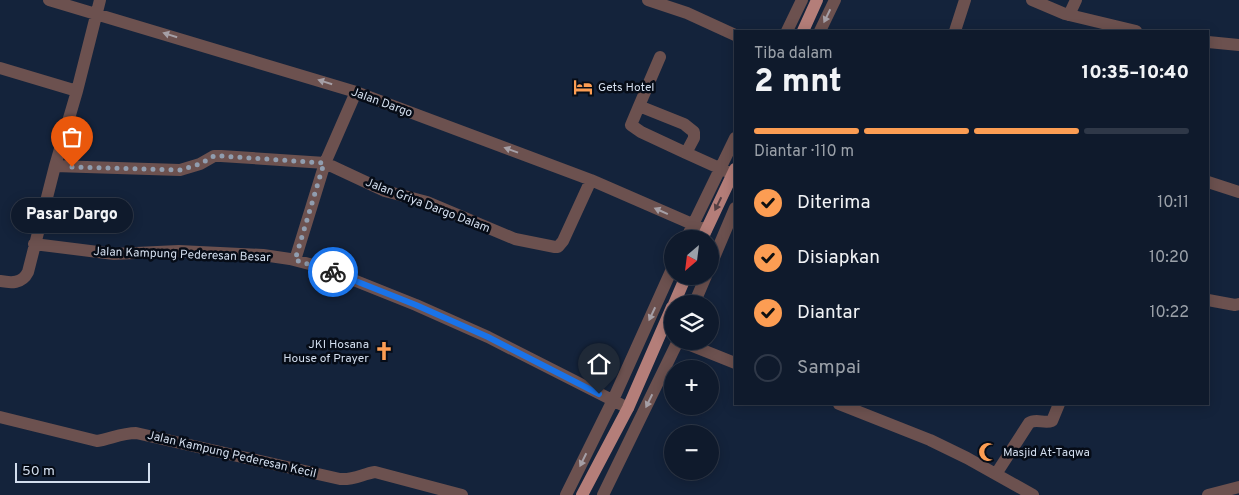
<!DOCTYPE html>
<html lang="id">
<head>
<meta charset="utf-8">
<style>
	:root { --surface:#0f1a2c; --page:#1d2738; --text:#f1f3f6; --muted:#9ba1a9; --line:#2f3848; --accent:#fc9d53 }
	body { margin:0; font-family:Overpass,sans-serif; background:var(--page); color:var(--text); height:100vh; display:flex; flex-direction:column; font-size:19px; white-space:nowrap }
	* { box-sizing:border-box; margin:0 }
	p { font-size:16px; color:var(--muted) }
	.icon { flex:none; width:28px; height:28px; fill:none; stroke:currentColor; stroke-width:2; stroke-linecap:round; stroke-linejoin:round }
	.map { position:relative; flex:1; overflow:hidden }
	.drawer { position:absolute; left:734px; top:30px; width:475px; height:375px; display:flex; flex-direction:column; background:var(--surface); border-radius:0px; box-shadow:0 2px 12px #0003,0 0 0 1px var(--line) }
	.drawer>* { flex:none }
	.needle { width:32px; rotate:208deg }
	.buttons { position:absolute; left:664px; top:230px; display:grid; gap:10px }
	.buttons a { display:grid; place-items:center; width:55px; height:55px; border-radius:50%; background:var(--surface); box-shadow:0 2px 12px #0003,0 0 0 1px var(--line); font-size:25px }
	.scale { position:absolute; left:15px; bottom:12px; width:135px; box-sizing:border-box; padding-left:5px; border:2px solid #d3deee; border-top:0; font-size:14px; line-height:18px; white-space:nowrap; color:#d3deee; -webkit-text-stroke:4px #060c17; paint-order:stroke }
	.pin { position:absolute; display:grid; place-items:center; width:42px; height:42px; color:#fff; margin:-51px -21px; border-radius:50% 50% 50% 0; rotate:-45deg; box-shadow:0 0 5px #0007 }
	.pin .icon { rotate:45deg }
	.courier { position:absolute; display:grid; place-items:center; width:50px; height:50px; margin:-25px; border:4px solid #1a73e8; border-radius:50%; background:#fff; color:#222; box-shadow:0 1px 6px #0007 }
	.bubble { position:absolute; height:35px; border-radius:18px; background:var(--surface); box-shadow:0 2px 12px #0003,0 0 0 1px var(--line); font-size:16px; font-weight:800; line-height:35px; text-align:center }
	.head em { font-style:normal; font-weight:800 }
	.head div { display:flex; flex-direction:column-reverse }
	.head { display:flex; align-items:center; justify-content:space-between; height:85px; padding:0 20px }
	h1 { font-size:32px; font-weight:800; line-height:38px }
	.bar { display:grid; grid-template-columns:repeat(4,1fr); gap:8px 5px; align-content:center; height:60px; padding:0 20px }
	.bar i { height:6px; border-radius:4px; background:var(--line) }
	.bar .current { background:var(--accent) }
	.bar p { grid-column:span 4 }
	ol { padding:0 20px; list-style:none }
	li { display:flex; align-items:center; gap:15px; height:55px }
	li p { margin-inline-start:auto }
	li .icon { padding:5px; border-radius:50%; background:var(--accent); color:#111; stroke-width:4 }
	li:last-child { color:var(--muted) }
	li i { width:28px; height:28px; border:2px solid var(--line); border-radius:50% }
	.map>svg:first-child { display:block }
	.lines { fill:none; stroke-linecap:round; stroke-linejoin:round }
	.minor { stroke:#6c514f; stroke-width:12 }
	.major { stroke:#b47e79; stroke-width:12 }
	.oneway { fill:#a59fa6 }
	.oneway2 { fill:#543f43 }
	.done { stroke:#909daf; stroke-width:5; stroke-dasharray:0 9 }
	.route { stroke:#1a73e8; stroke-width:6 }
	.labels { text-anchor:middle; stroke-width:5; stroke-linejoin:round; paint-order:stroke }
	.poi-label { font-size:12px; fill:#d3deee; stroke:#060c17; text-anchor:start }
	.street-label { font-size:12px; fill:#d3deee; stroke:#060c17 }
</style>
</head>
<body>
<div class="map">
<svg width="1239" height="495" viewBox="0 0 1239 495">
	<rect width="100%" height="100%" fill="#14233b"/>
	<g class="lines">
		<path class="minor" d="M49 0 356 92 591 180 706 230
			M648 0 687 13 735 35
			M1032 0 1065 14 1136 31
			M1069 15 1076 0
			M787 31 802 0
			M820 31 835 0
			M955 31 965 0
			M1208 42 1239 45
			M0 68 77 91 55 166 28 272C22 284 11 283 0 281
			M77 91 100 0
			M639 106 684 124 694 132V138L686 153 641 132 631 125Z
			M639 106 660 57
			M686 153 728 172
			M55 166 180 170 200 164 214 156H221L325 163 385 191 427 202 515 239 555 247H558L563 241 591 180
			M1208 182 1239 192
			M686 239 735 138
			M34 244 114 254 179 251 263 255 290 259 321 267 416 305 488 337 628 408
			M295 260 325 163 356 92
			M710 267 735 208
			M1208 300 1235 305 1239 304
			M694 304 706 276
			M680 341 735 363
			M839 404 930 440 967 458 1033 495
			M0 417 97 441C110 439 122 433 136 433L340 479C355 480 362 474 375 472L462 495
			M996 474 1029 423C1036 418 1044 424 1052 421L1059 404
			M566 495 613 400 672 269
			M603 495 678 341
			M1208 495 1239 487"/>
		<path class="major" d="M803 31 817 0
			M702 239 735 169
			M674 304 686 276
			M582 495 628 408 672 307"/>
	</g>
	<defs><path id="oneway-solid" d="M-6-.8H1V-3.2L6.5 0L1 3.2V.8H-6Z" transform="scale(1.25)"/></defs>
	<g class="oneway">
		<use href="#oneway-solid" transform="translate(827 16) rotate(116)"/>
		<use href="#oneway-solid" transform="translate(170 35) rotate(-163)"/>
		<use href="#oneway-solid" transform="translate(325 82) rotate(-163)"/>
		<use href="#oneway-solid" transform="translate(511 150) rotate(-160)"/>
		<use href="#oneway-solid" transform="translate(661 211) rotate(-156)"/>
		<use href="#oneway-solid" transform="translate(652 314) rotate(115)"/>
		<use href="#oneway-solid" transform="translate(649 401) rotate(116)"/>
		<use href="#oneway-solid" transform="translate(583 460) rotate(116)"/>
	</g>
	<use class="oneway2" href="#oneway-solid" transform="translate(718 204) rotate(116)"/>
	<g class="lines">
		<path class="done" d="M72 167 180 170 200 164 214 156H221L324 163 295 260 333 272"/>
		<path class="route" d="M333 272 416 305 488 337 599 394"/>
	</g>
	<defs>
		<g id="hotel-bare" transform="scale(1.5)"><path d="M-6-4.5h1.5V1H6V5H4.5V3h-9V5H-6ZM-4 0a1.8 1.8 0 1 1 3.6 0ZM.5 0V-2.5h3Q6-2.5 6 0Z" fill="#fc9d53" stroke="#060c17" stroke-width="2.5" paint-order="stroke"/></g>
		<g id="church-bare" transform="scale(1.5)"><path d="M-1.2-6h2.4v3.5h3.3v2.4h-3.3V6h-2.4V-.1h-3.3v-2.4h3.3Z" fill="#fc9d53" stroke="#060c17" stroke-width="2.5" paint-order="stroke"/></g>
		<g id="mosque-bare" transform="scale(1.5)"><path d="M3.5-4.9A6 6 0 1 0 3.5 4.9A5 5 0 1 1 3.5-4.9Z" fill="#fc9d53" stroke="#060c17" stroke-width="2.5" paint-order="stroke"/></g>
	</defs>
	<g fill-rule="evenodd">
		<use href="#hotel-bare" x="583" y="87"/>
		<use href="#church-bare" x="384" y="351"/>
		<use href="#mosque-bare" x="988" y="452"/>
	</g>
	<g class="labels">
		<g class="poi-label">
			<text x="598" y="91">Gets Hotel</text>
			<text x="369" y="348" text-anchor="end">JKI Hosana<tspan x="369" dy="14">House of Prayer</tspan></text>
			<text x="1003" y="456">Masjid At-Taqwa</text>
		</g>
		<g class="street-label">
			<text transform="translate(382 102) rotate(20)" y="4">Jalan Dargo</text>
			<text transform="translate(428 205) rotate(21)" y="4">Jalan Griya Dargo Dalam</text>
			<text transform="translate(182 254) rotate(2)" y="4">Jalan Kampung Pederesan Besar</text>
			<text transform="translate(232 454) rotate(13)" y="4">Jalan Kampung Pederesan Kecil</text>
		</g>
	</g>
</svg>
<div class="buttons">
<a><svg class="needle" viewBox="-14 -14 28 28"><path d="M0-13l5 13h-10z" fill="#e53935"/><path d="M0 13l5-13h-10z" fill="#9ba1a9"/></svg></a>
<a><svg class="icon" aria-label="layers" viewBox="0 0 24 24"><path d="M12 4l9 5-9 5-9-5zM3 14l9 5 9-5"/></svg></a>
<a>+</a>
<a>−</a>
</div>
<div class="scale">50 m</div>
<div class="pin" style="left:72px;top:167px;background:#ea580c"><svg class="icon" aria-label="bag" viewBox="0 0 24 24"><path d="M5 8h14l-1 12H6zM9 8a3 3 0 0 1 6 0"/></svg></div>
<div class="pin" style="left:599px;top:394px;background:#1f2937"><svg class="icon" aria-label="home" viewBox="0 0 24 24"><path d="M3 11l9-7 9 7M6 9v11h12V9"/></svg></div>
<div class="courier" style="left:333px;top:272px"><svg class="icon" aria-label="bike" viewBox="0 0 24 24"><circle cx="6" cy="16" r="4"/><circle cx="18" cy="16" r="4"/><path d="M6 16l4-8h5l3 8M10 8l3 8H6M13 5h3"/></svg></div>
<div class="bubble" style="left:11px;top:198px;width:122px">Pasar Dargo</div>
<section class="drawer">
<div class="head"><div><h1>2 mnt</h1><p>Tiba dalam</p></div><em>10:35–10:40</em></div>
<div class="bar"><i class="current"></i><i class="current"></i><i class="current"></i><i></i><p>Diantar · 110 m</p></div>
<ol>
<li><svg class="icon" aria-label="check" viewBox="0 0 24 24"><path d="M5 12l5 5 9-10"/></svg>Diterima<p>10:11</p></li>
<li><svg class="icon" aria-label="check" viewBox="0 0 24 24"><path d="M5 12l5 5 9-10"/></svg>Disiapkan<p>10:20</p></li>
<li><svg class="icon" aria-label="check" viewBox="0 0 24 24"><path d="M5 12l5 5 9-10"/></svg>Diantar<p>10:22</p></li>
<li><i></i>Sampai</li>
</ol>
</section>
</div>
</body>
</html>
